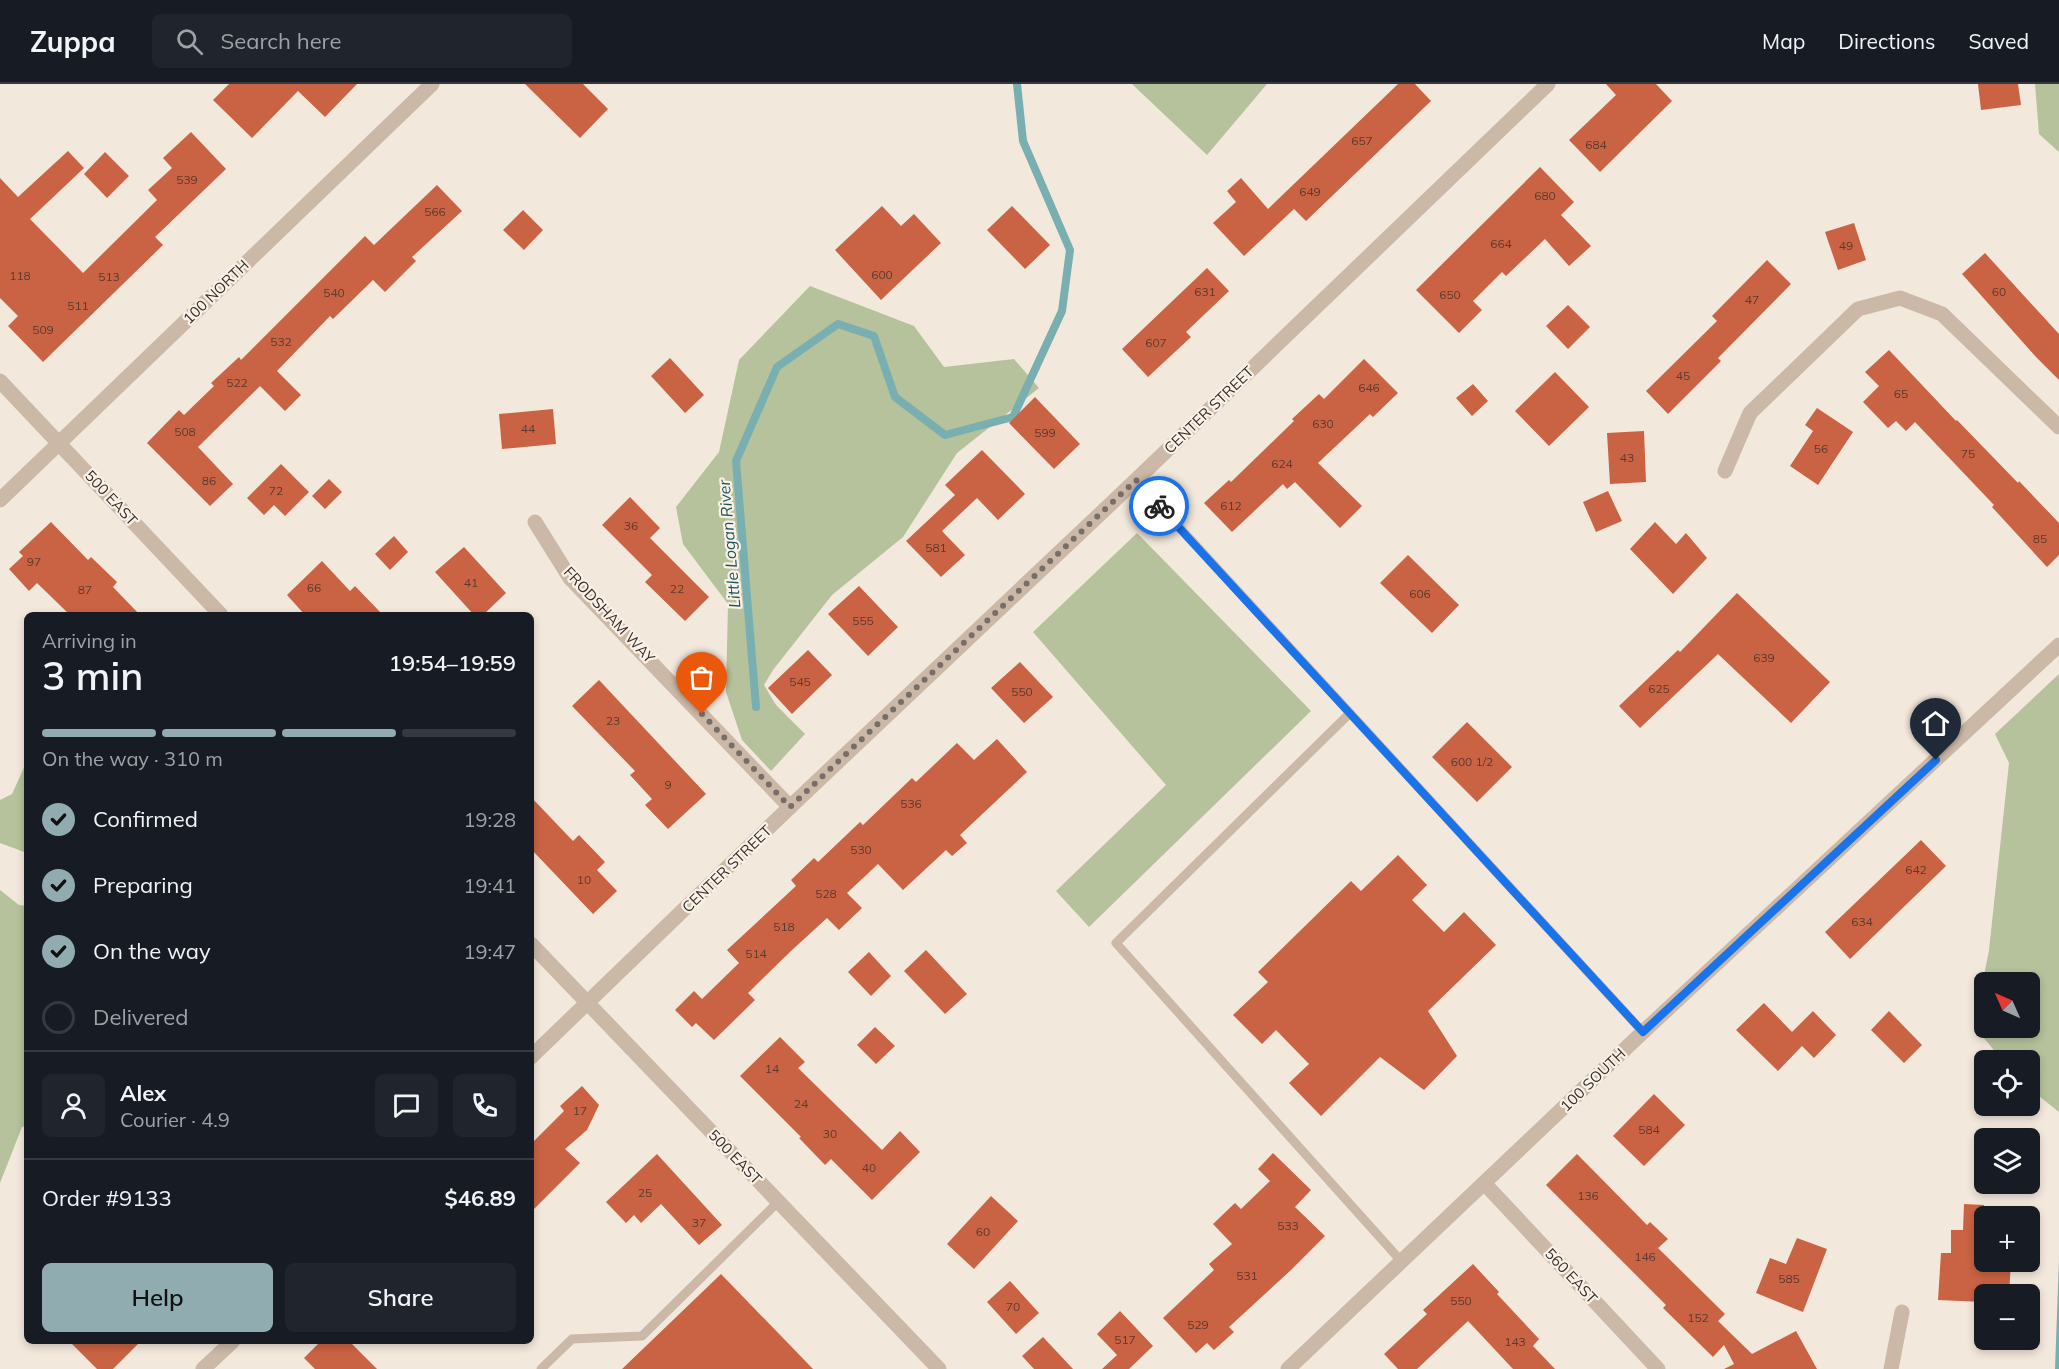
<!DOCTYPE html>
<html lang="en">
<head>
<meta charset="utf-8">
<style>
	:root { --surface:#171b24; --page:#20242c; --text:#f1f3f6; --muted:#9ea1a6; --line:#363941; --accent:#91acb0 }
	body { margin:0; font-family:Mulish,sans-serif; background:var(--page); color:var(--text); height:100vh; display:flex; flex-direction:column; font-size:22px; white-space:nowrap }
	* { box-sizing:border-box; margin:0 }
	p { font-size:20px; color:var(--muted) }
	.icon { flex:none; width:33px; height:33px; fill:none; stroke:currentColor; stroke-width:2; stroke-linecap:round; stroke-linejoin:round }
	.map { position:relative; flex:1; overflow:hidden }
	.drawer { position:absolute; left:24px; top:528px; width:510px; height:732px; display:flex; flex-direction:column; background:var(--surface); border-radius:9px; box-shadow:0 3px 9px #0003 }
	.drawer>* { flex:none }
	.needle { width:39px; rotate:315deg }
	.fabs { position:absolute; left:1974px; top:888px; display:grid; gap:12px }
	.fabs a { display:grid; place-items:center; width:66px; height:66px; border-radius:9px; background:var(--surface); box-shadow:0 3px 9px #0003; font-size:30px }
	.pin { position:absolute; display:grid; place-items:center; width:51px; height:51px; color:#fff; margin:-62px -26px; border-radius:50% 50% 50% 0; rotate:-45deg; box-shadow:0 0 6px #0007 }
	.pin .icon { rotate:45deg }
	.courier { position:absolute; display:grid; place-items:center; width:60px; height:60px; margin:-30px; border:4px solid #1a73e8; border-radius:50%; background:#fff; color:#222; box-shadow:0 2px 8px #0007 }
	.headline em { font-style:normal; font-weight:600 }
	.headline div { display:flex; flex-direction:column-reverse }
	.headline { display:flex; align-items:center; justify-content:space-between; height:102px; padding:0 18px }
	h1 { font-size:39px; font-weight:600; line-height:45px }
	.bar { display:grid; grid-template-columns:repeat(4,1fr); gap:9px 6px; align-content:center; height:72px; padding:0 18px }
	.bar i { height:8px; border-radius:4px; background:var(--line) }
	.bar .on { background:var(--accent) }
	.bar p { grid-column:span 4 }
	.line { display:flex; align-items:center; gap:15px; padding:0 18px; border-top:2px solid var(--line) }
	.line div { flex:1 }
	.round { display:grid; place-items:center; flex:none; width:63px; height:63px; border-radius:9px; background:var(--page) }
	ol { padding:0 18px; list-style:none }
	li { display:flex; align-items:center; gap:18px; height:66px }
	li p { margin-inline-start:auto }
	li .icon { padding:6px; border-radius:50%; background:var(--accent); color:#111; stroke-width:4 }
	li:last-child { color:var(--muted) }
	li i { width:33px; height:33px; border:3px solid var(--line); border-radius:50% }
	.button { display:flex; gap:12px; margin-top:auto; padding:12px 18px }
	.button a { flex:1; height:69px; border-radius:9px; background:var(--accent); color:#111; font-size:24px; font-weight:600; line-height:69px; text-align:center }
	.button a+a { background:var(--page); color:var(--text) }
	header { display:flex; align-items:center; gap:36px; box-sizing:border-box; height:84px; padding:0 30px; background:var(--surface); border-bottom:2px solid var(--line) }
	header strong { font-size:28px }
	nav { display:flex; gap:33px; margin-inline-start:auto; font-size:21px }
	.search { width:420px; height:54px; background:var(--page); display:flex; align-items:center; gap:15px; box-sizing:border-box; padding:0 21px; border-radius:9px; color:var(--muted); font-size:22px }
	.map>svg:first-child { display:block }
	.green { fill:#b5c29b; fill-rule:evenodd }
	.water { fill:#79afb1 }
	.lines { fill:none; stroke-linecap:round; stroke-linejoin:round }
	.stream { stroke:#79afb1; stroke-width:8 }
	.building { fill:#ca6343 }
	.service { stroke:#cbb8a7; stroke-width:9 }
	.minor { stroke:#cbb8a7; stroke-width:15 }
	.tertiary { stroke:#cbb8a7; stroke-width:15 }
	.done { stroke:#796e67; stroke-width:6; stroke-dasharray:0 10.8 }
	.route { stroke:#1a73e8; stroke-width:8 }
	.labels { text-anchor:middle; stroke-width:4.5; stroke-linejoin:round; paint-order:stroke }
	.number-label { font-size:12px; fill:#5c3a2f }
	.street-label { font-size:15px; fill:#382d28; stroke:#faf2e8 }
	.water-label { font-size:16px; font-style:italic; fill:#1c565b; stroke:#faf2e8 }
</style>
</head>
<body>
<header>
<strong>Zuppa</strong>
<div class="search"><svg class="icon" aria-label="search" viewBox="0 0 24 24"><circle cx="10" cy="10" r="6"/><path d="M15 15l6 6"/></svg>Search here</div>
<nav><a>Map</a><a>Directions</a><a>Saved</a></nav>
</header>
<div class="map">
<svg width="2059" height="1285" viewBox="0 0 2059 1285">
	<rect width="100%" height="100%" fill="#f3e8dc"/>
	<path class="green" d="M1132 0H1267L1207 71Z
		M2035 0H2059V68L2039 50Z
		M810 202 914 242 944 283 1014 275 1039 304 957 369 903 453 832 511 773 586 764 601 776 621 805 650 771 687 742 656 726 608 728 520 683 460 676 423 719 368 739 276Z
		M1137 449 1311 627 1089 843 1056 807 1166 701 1033 548Z
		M2059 590V1028L2030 1005V976H2002L1974 942 1989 866 2009 679 1995 650ZM2030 898V944H1984V898Z
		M27 677V769L0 759V716L12 710Z
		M0 806 19 821 27 822V1042L22 1043 0 1099Z"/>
	<path class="water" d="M2059 1175V1285H2055Z"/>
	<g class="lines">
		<path class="stream" d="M756 623 736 377 777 283 838 240 874 252 895 313 945 351 1013 333 1062 227 1070 166 1023 57 1017 0"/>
	</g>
	<path class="building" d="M229 0H357L325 33 298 7 252 54 213 16Z
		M525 0H583L608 25 580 54Z
		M1398 0H1415L1431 17 1306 137 1294 125 1244 172 1213 139 1236 118 1227 107 1241 94 1268 125Z
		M1606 0H1656L1672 17 1600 88 1569 56 1616 11Z
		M1978 0H2018L2021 21 1981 26Z
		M191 48 226 85 155 153 163 161 43 278 8 242 18 232 0 214V94L18 113 68 67 84 84 30 135 83 189 157 116 148 106 172 84 163 74Z
		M105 68 129 92 107 114 84 90Z
		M1540 83 1574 118 1561 131 1591 162 1569 182 1545 155 1506 192 1502 188 1473 217 1482 226 1459 249 1416 206Z
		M437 101 462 127 412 173 416 177 385 208 373 196 333 235 330 232 277 287 301 311 285 327 260 302 198 363 233 400 210 422 147 359 179 326 184 331 214 302 211 299 239 273 241 276 365 152 374 161Z
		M882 122 901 142 914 130 941 159 881 216 835 166Z
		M1012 122 1050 161 1025 185 987 146Z
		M523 126 543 146 524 166 503 146Z
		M1854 139 1866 176 1838 186 1825 148Z
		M1985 169 2059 250V296L2036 273 1962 190Z
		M1767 176 1791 200 1718 274 1721 277 1668 330 1646 307 1717 237 1712 232Z
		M1207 184 1229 207 1186 248 1191 253 1148 293 1122 265Z
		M1568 221 1590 243 1568 265 1546 242Z
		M1889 266 1956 337 1957 336 2018 399 2019 397 2059 439V471L2047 483 1992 423 1994 421 1915 338 1906 347 1896 337 1888 344 1863 318 1879 302 1865 288Z
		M670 274 704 311 685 329 651 292Z
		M1364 275 1398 309 1373 333 1370 330 1318 379 1362 422 1340 444 1295 398 1287 405 1283 400 1232 448 1204 419 1229 396 1231 398 1294 337 1292 335 1319 310 1324 315Z
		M1555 288 1589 323 1549 362 1515 327Z
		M1473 300 1488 317 1472 332 1456 314Z
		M1035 313 1080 360 1054 385 1009 339Z
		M1817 324 1853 348 1818 401 1790 382 1813 347 1805 341Z
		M553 325 556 360 502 365 499 330Z
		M1644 347 1646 398 1610 400 1607 349Z
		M982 366 1025 410 998 436 977 414 942 447 965 471 941 493 906 457 955 411 945 401Z
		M281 380 309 408 285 432 274 421 264 431 247 414Z
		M329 395 342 408 325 425 312 412Z
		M1608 407 1622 437 1596 448 1583 418Z
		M630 413 660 444 650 454 709 513 685 537 645 498 652 491 602 441Z
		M51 438 88 476 91 473 117 498 113 503 140 531H70L37 499 29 507 9 485 23 472 19 468Z
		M1655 438 1676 460 1686 449 1707 474 1673 510 1630 465Z
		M394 452 408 468 390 486 375 470Z
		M464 463 506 509 483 531H474L435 488Z
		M1408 471 1459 521 1432 549 1380 499Z
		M322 477 350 507 355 502 383 531H305L287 511Z
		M859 502 898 543 868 572 828 530Z
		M1737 509 1830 598 1791 639 1718 570 1640 644 1619 622 1678 566 1680 568Z
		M808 566 832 591 792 630 768 604Z
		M1020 578 1053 613 1024 639 991 604Z
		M599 596 706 710 668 745 645 721 652 715 630 691 635 687 572 622Z
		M1467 638 1512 683 1477 718 1432 673Z
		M997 655 1027 688 960 751 967 759 952 772 946 766 903 806 878 780 847 809 862 824 839 846 827 834 791 867 748 909 755 916 714 956 696 939 692 943 675 926 694 907 702 915 739 879 727 866 796 802 791 796 814 774 818 778 860 738 863 741 912 694 916 698 957 659 974 676Z
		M531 713 573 757 579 751 605 778 597 786 617 807 593 830 531 765Z
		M1921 756 1946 782 1850 875 1825 848Z
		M1398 771 1427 801 1412 816 1444 848 1464 828 1496 861 1428 927 1457 972 1424 1006 1380 973 1321 1032 1289 999 1309 980 1276 946 1262 960 1233 931 1268 898 1258 888 1351 797 1361 807Z
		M926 866 967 910 945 930 904 887Z
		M869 868 891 892 871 912 848 888Z
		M1764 919 1792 948 1813 927 1836 951 1814 974 1802 962 1778 987 1736 946Z
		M1889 927 1922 961 1904 979 1871 946Z
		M875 943 895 962 876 980 857 961Z
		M780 953 805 978 798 984 882 1066 900 1047 920 1068 872 1116 831 1075 825 1081 799 1054 801 1053 740 992Z
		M582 1002 599 1021 587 1046 565 1065 580 1079 531 1128V1060L564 1027 560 1022Z
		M1654 1010 1685 1041 1644 1082 1613 1052Z
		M1273 1069 1311 1106 1295 1123 1325 1152 1291 1186 1229 1243 1234 1248 1214 1266 1207 1259 1196 1269 1163 1234 1214 1186 1209 1180 1232 1160 1213 1140 1235 1119 1241 1125 1270 1097 1258 1085Z
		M657 1070 722 1141 699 1161 661 1120 641 1139 634 1131 626 1139 606 1118Z
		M1577 1070 1647 1141 1650 1138 1668 1155 1658 1164 1725 1230 1718 1237 1752 1270 1796 1247 1817 1285H1724L1734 1280 1724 1261 1713 1273 1663 1224 1666 1221 1546 1101Z
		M991 1112 1018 1137 974 1185 947 1160Z
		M1964 1120 1984 1121V1178H2011L2009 1210H1984V1218L1938 1216 1941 1169H1951V1146H1963Z
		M1797 1154 1827 1165 1803 1228 1756 1209 1770 1174 1786 1180Z
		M1473 1180 1499 1208 1497 1210 1539 1255 1533 1262 1555 1285H1513L1468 1237 1417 1285H1398L1384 1270 1427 1230 1423 1226Z
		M721 1190 813 1285H622Z
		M1010 1197 1039 1229 1016 1250 987 1218Z
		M1120 1227 1153 1262 1129 1285H1102L1117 1271 1097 1250Z
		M1043 1253 1073 1285H1034L1022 1272Z
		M69 1257H141L113 1285H97Z
		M321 1257H349L377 1285H315L304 1274Z"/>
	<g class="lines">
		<path class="service" d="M1136 396 1643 948
			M1350 629 1116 859 1402 1178
			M541 1285 572 1255 642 1252 778 1118"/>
		<path class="minor" d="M0 297 221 531
			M1725 387 1750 329 1858 225 1900 214 1942 230 2059 343
			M0 416 432 0
			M535 438 570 494 790 723
			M531 860 939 1285
			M1485 1100 1658 1285
			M1288 1285 1643 948 2059 561
			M1891 1285 1902 1228"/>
		<path class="tertiary" d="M531 973 790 723 1136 396 1548 0
			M203 1285 233 1257"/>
	</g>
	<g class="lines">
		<path class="done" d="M702 630 790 723 1136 396 1159 422"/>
		<path class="route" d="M1159 422 1643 948 1936 676"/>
	</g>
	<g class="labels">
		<g class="number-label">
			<text x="1362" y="61">657</text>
			<text x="1596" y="65">684</text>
			<text x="187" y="100">539</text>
			<text x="1310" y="112">649</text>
			<text x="1545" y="116">680</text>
			<text x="435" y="132">566</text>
			<text x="1501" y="164">664</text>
			<text x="1846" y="166">49</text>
			<text x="882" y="195">600</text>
			<text x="20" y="196">118</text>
			<text x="109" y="197">513</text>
			<text x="1205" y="212">631</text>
			<text x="1999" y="212">60</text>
			<text x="334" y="213">540</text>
			<text x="1450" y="215">650</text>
			<text x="1752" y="220">47</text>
			<text x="78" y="226">511</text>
			<text x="43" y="250">509</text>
			<text x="281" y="262">532</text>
			<text x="1156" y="263">607</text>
			<text x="1683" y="296">45</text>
			<text x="237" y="303">522</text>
			<text x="1369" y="308">646</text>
			<text x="1901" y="314">65</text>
			<text x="1323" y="344">630</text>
			<text x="528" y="349">44</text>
			<text x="185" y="352">508</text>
			<text x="1045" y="353">599</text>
			<text x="1821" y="369">56</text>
			<text x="1968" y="374">75</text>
			<text x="1627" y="378">43</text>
			<text x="1282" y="384">624</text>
			<text x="209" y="401">86</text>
			<text x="276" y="411">72</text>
			<text x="1231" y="426">612</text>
			<text x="631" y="446">36</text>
			<text x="2040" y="459">85</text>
			<text x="936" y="468">581</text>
			<text x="34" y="482">97</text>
			<text x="471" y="503">41</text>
			<text x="314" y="508">66</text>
			<text x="677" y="509">22</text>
			<text x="85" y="510">87</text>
			<text x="1420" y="514">606</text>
			<text x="863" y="541">555</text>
			<text x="1764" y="578">639</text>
			<text x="800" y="602">545</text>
			<text x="1659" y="609">625</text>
			<text x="1022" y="612">550</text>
			<text x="613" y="641">23</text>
			<text x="1472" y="682">600 1/2</text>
			<text x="668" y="705">9</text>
			<text x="911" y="724">536</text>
			<text x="861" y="770">530</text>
			<text x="1916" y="790">642</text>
			<text x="584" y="800">10</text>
			<text x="826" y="814">528</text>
			<text x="1862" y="842">634</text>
			<text x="784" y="847">518</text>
			<text x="756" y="874">514</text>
			<text x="772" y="989">14</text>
			<text x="801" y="1024">24</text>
			<text x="580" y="1031">17</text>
			<text x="1649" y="1050">584</text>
			<text x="830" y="1054">30</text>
			<text x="869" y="1088">40</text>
			<text x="645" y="1113">25</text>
			<text x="1588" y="1116">136</text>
			<text x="699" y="1143">37</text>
			<text x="1288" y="1146">533</text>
			<text x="983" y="1152">60</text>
			<text x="1645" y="1177">146</text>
			<text x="1247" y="1196">531</text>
			<text x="1789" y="1199">585</text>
			<text x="1461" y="1221">550</text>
			<text x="1013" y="1227">70</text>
			<text x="1698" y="1238">152</text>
			<text x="1198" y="1245">529</text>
			<text x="1125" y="1260">517</text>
			<text x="1515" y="1262">143</text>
		</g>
		<g class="street-label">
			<text transform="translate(216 208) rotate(-44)" y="5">100 NORTH</text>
			<text transform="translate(1209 326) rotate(-44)" y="5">CENTER STREET</text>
			<text transform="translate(111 414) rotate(47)" y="5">500 EAST</text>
			<text transform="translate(609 531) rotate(47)" y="5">FRODSHAM WAY</text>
			<text transform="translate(727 785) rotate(-44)" y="5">CENTER STREET</text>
			<text transform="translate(1593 996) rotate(-44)" y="5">100 SOUTH</text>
			<text transform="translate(735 1073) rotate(46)" y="5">500 EAST</text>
			<text transform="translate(1571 1192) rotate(47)" y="5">560 EAST</text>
		</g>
		<g class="water-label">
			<text transform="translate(729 460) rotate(-95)" y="6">Little Logan River</text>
		</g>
	</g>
</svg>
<div class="fabs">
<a><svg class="needle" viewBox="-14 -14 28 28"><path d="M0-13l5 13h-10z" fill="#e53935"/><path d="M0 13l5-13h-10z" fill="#9ea1a6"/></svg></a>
<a><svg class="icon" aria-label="locate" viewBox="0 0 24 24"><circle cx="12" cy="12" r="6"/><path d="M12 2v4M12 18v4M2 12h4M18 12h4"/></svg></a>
<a><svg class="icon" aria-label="layers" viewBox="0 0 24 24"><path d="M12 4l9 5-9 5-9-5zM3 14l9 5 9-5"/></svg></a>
<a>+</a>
<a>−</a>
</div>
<div class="pin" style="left:702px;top:630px;background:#ea580c"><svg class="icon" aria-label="bag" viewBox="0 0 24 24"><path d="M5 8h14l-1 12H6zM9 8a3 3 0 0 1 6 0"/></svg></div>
<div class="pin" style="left:1936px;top:676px;background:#1f2937"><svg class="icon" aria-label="home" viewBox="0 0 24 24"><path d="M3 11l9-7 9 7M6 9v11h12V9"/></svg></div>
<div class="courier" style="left:1159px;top:422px"><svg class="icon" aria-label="bike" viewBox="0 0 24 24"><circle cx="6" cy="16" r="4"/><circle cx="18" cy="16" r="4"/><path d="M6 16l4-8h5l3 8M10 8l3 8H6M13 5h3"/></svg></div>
<section class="drawer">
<div class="headline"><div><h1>3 min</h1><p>Arriving in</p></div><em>19:54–19:59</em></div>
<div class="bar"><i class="on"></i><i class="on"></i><i class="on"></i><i></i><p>On the way · 310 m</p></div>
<ol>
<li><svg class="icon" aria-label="check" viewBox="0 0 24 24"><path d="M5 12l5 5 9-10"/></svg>Confirmed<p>19:28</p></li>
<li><svg class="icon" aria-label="check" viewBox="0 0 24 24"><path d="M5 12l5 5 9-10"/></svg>Preparing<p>19:41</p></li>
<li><svg class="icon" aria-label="check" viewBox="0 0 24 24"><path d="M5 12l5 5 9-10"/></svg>On the way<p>19:47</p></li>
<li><i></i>Delivered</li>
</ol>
<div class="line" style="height:108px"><a class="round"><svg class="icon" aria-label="person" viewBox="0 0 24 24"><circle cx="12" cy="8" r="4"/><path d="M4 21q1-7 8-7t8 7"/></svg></a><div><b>Alex</b><p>Courier · 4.9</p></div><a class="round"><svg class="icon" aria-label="chat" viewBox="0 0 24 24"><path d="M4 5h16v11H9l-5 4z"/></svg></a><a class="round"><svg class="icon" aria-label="phone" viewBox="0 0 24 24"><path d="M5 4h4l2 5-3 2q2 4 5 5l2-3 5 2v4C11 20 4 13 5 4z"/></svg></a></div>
<div class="line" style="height:78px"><div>Order #9133</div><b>$46.89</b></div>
<div class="button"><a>Help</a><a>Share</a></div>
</section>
</div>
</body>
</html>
